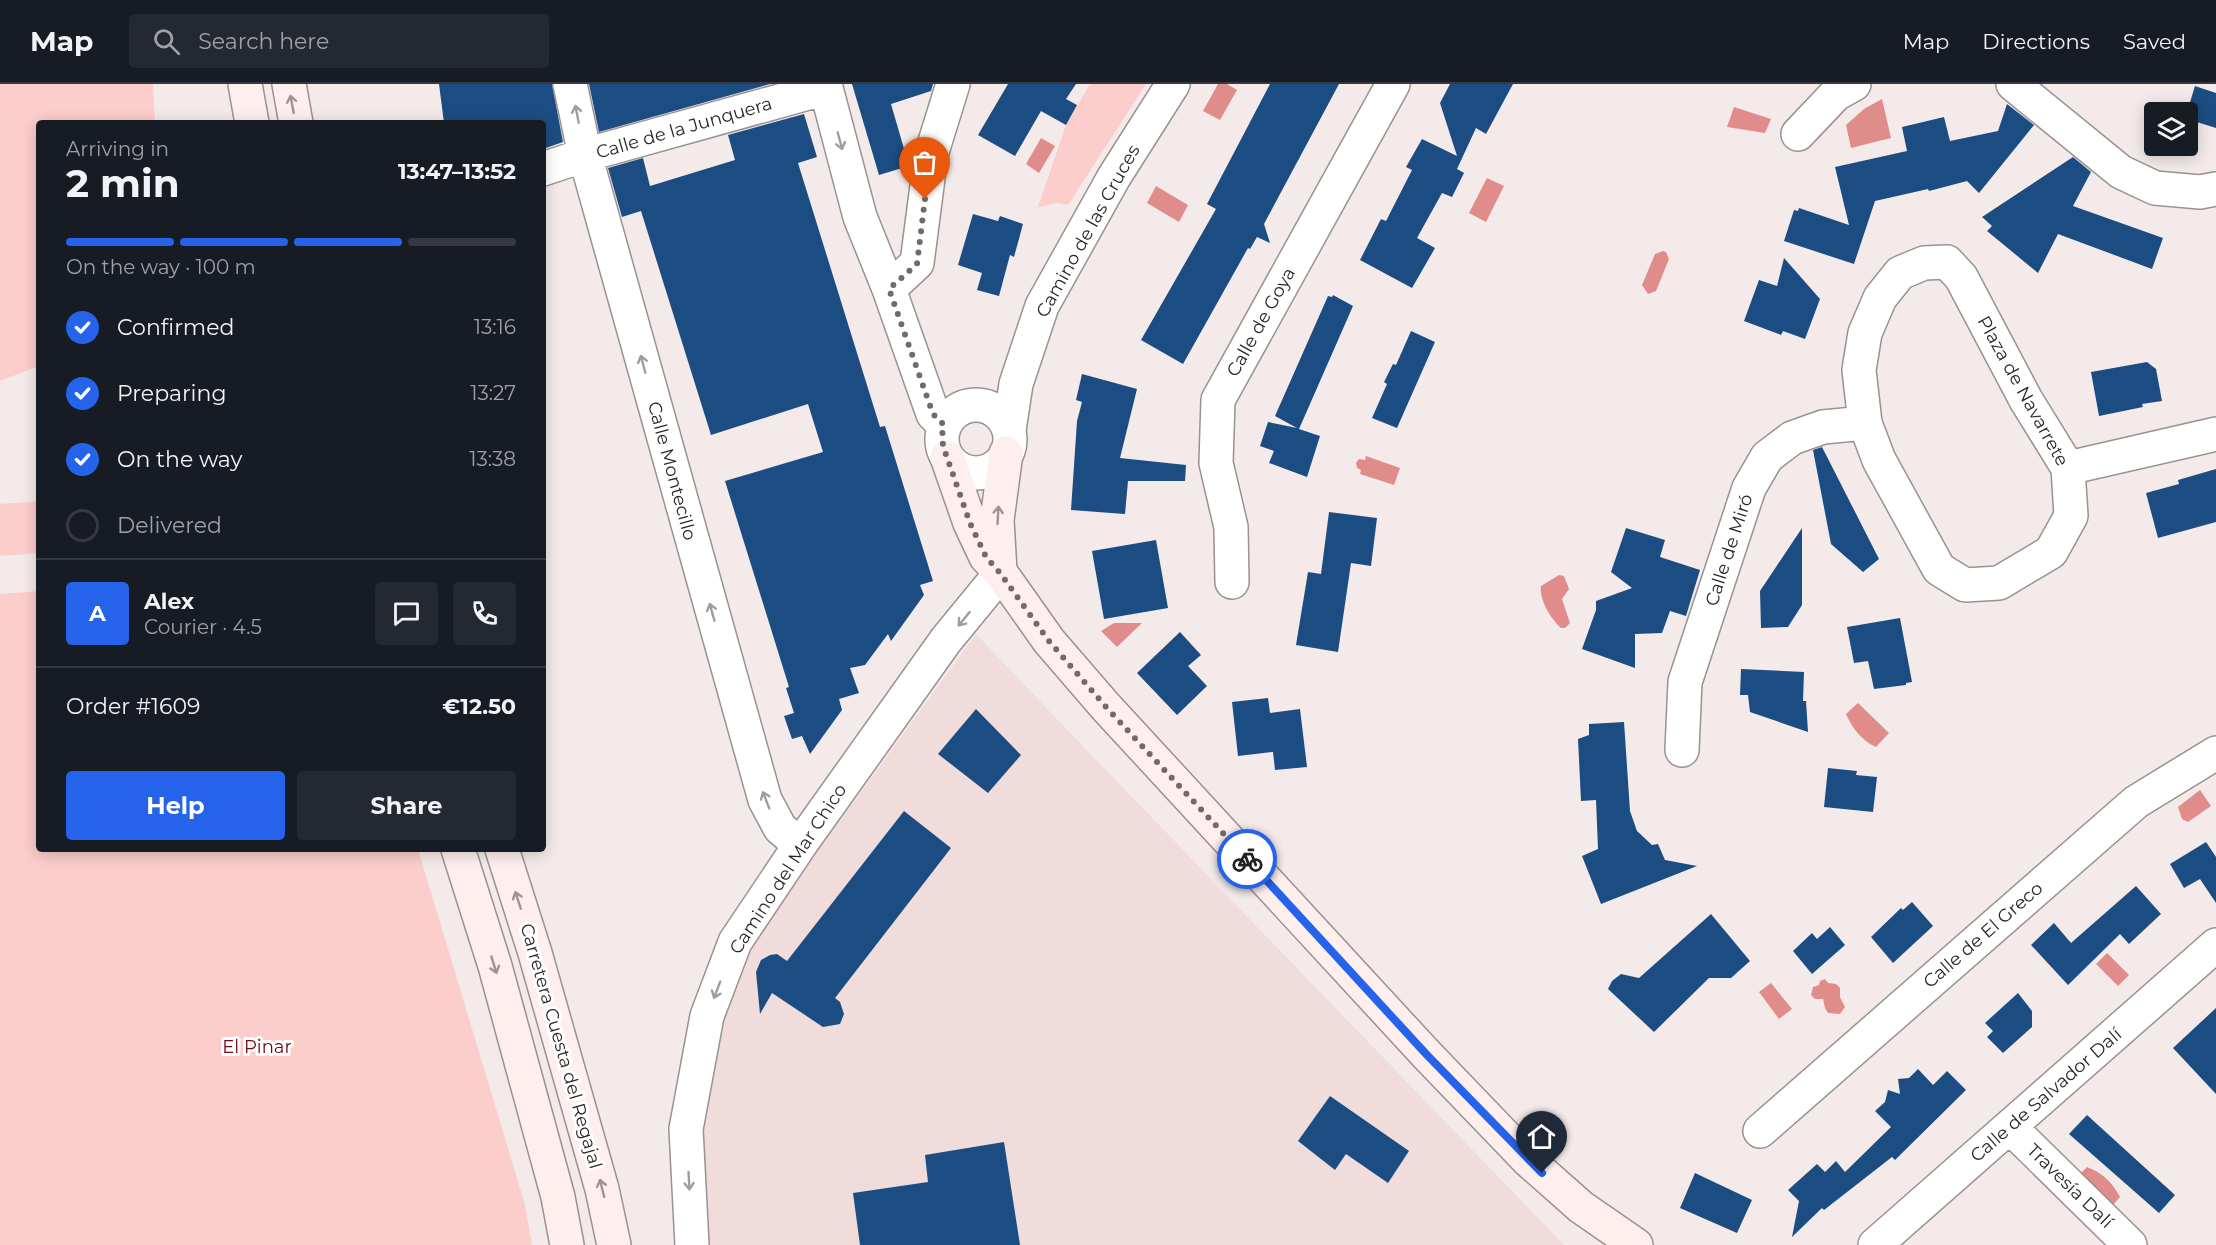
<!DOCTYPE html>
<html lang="en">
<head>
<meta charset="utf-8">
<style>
	:root { --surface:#171b24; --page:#242831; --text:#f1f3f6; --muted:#9ea1a6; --line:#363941; --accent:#2563eb }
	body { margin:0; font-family:Montserrat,sans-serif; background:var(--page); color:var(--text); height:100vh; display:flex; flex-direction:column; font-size:22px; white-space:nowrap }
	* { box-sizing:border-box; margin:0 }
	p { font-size:20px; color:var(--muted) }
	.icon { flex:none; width:33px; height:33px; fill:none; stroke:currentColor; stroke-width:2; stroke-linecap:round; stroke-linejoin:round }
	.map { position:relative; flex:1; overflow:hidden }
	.drawer { position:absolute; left:36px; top:36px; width:510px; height:732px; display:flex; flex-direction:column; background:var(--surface); border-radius:6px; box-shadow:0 3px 15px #0003 }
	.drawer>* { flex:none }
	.buttons { position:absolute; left:2144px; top:18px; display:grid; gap:12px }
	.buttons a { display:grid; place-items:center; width:54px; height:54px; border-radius:6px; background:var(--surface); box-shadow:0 3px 15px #0003; font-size:30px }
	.pin { position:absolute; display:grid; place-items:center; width:51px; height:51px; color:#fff; margin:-62px -26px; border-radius:50% 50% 50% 0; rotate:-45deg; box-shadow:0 0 6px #0007 }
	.pin .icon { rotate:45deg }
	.courier { position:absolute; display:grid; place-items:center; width:60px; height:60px; margin:-30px; border:4px solid #2563eb; border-radius:50%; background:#fff; color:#222; box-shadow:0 2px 8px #0007 }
	.overview em { font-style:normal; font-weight:700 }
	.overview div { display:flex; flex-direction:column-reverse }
	.overview { display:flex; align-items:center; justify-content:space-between; height:102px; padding:0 30px }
	h1 { font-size:39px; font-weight:700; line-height:45px }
	.bar { display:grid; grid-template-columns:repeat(4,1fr); gap:9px 6px; align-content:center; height:72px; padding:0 30px }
	.bar i { height:8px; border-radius:4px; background:var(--line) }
	.bar .active { background:var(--accent) }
	.bar p { grid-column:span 4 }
	.line { display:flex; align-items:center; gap:15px; padding:0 30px; border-top:2px solid var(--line) }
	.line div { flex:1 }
	.round { display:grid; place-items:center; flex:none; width:63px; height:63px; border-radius:6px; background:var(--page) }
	ol { padding:0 30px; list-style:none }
	li { display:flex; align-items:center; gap:18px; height:66px }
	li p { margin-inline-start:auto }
	li .icon { padding:6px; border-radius:50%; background:var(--accent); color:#fff; stroke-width:4 }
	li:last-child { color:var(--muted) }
	li i { width:33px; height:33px; border:3px solid var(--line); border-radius:50% }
	.action { display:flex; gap:12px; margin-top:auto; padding:12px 30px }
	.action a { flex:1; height:69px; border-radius:6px; background:var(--accent); color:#fff; font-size:24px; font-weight:700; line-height:69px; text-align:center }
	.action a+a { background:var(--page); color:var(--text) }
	header { display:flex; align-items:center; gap:36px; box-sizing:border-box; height:84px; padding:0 30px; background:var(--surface); border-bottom:2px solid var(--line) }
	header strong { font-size:28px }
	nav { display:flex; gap:33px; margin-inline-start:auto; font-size:21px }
	.search { width:420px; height:54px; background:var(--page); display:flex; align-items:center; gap:15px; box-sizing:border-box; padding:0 21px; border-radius:6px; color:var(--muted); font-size:22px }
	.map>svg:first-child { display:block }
	.built { fill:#efdcdb }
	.green { fill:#fbcdcb }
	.water { fill:#df8c8a }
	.building { fill:#1c4d82 }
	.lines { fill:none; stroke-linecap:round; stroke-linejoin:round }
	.street-casing { stroke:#9a9191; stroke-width:36 }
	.secondary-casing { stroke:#9a9191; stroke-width:36 }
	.street { stroke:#fff; stroke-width:33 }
	.secondary { stroke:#feeeee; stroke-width:33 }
	.oneway { stroke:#9e9494 }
	.oneway2 { stroke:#9f9d9d }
	.done { stroke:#706b6a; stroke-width:6; stroke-dasharray:0 10.8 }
	.route { stroke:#2563eb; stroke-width:8 }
	.labels { text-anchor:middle; stroke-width:6; stroke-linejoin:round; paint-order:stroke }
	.street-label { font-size:18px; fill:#292625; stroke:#fff }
	.park-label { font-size:18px; fill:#6f0819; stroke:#fff }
</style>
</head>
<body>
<header>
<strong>Map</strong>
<div class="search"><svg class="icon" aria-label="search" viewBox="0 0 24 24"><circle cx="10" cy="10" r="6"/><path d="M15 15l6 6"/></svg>Search here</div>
<nav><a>Map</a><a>Directions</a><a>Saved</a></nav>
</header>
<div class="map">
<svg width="2216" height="1161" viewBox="0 0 2216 1161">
	<rect width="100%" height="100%" fill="#f4eaea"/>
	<path class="built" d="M976 550 1077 656 1564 1161H710L703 1047 721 936 743 870Z"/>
	<path class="green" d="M0 0H153L155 39H39V282L0 297Z
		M1090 0H1146L1068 121 1057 119 1038 123 1066 41Z
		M39 417V469L0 472V420Z
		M39 507V765H418L525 1121 532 1161H0V510Z"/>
	<path class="water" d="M1218 0H1227L1237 6 1220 36 1203 27Z
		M1882 15 1891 54 1851 64 1846 41 1864 25Z
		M1734 23 1771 35 1765 49 1727 43Z
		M1041 54 1055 62 1039 89 1026 80Z
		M1487 94 1504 102 1486 138 1469 129Z
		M1156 102 1188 121 1179 138 1147 119Z
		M1663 167 1666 168 1669 175 1656 207 1648 210 1642 201 1655 170Z
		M1366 372 1400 384 1394 401 1360 390 1361 386 1357 384 1356 379 1359 375 1365 376Z
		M1559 491 1564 492 1569 505 1562 515 1570 539 1565 544H1561C1551 535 1539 516 1541 502Z
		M1114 539H1142L1117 563 1101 547Z
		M1858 619 1889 649 1876 663C1862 657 1852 644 1846 630Z
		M2200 706 2211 722 2188 738 2182 735 2178 723Z
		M2107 869 2129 891 2118 902 2096 880Z
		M1825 895 1828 899 1836 900 1840 904V913L1845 923 1840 930 1828 929 1825 924 1823 915H1815L1811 911 1813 903 1819 901 1820 897Z
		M1771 899 1792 925 1779 935 1759 908Z
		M2087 1083C2103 1089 2112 1098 2120 1113L2113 1121 2080 1090Z"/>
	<path class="building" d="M439 0H552L563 58 543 65V39H444Z
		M589 0H770L599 48Z
		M852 0H933L931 7 891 20 909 82 879 91Z
		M1008 0H1076L1066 15 1077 21 1066 41 1041 27 1015 72 978 51Z
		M1270 0H1339L1264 140 1270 159 1257 153 1250 165 1248 164 1183 280 1141 256 1216 125 1207 120Z
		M1450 0H1513L1486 50 1476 44 1457 85 1464 89 1452 113 1442 109 1417 154 1435 164 1412 204 1360 176 1381 135 1386 137 1412 86 1406 83 1422 55 1457 72 1440 19Z
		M2195 2 2216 9V44L2187 35V28Z
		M2007 20 2034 41 1979 109 1967 97 1929 107 1928 105 1875 117 1854 180 1784 157 1794 126 1798 127 1799 124 1849 141 1835 83 1907 67 1902 43 1944 33 1950 57 1998 47Z
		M804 30 817 73 798 79 880 343 885 342 933 497 920 501 924 511 891 557 888 550 865 581 850 584 859 609 839 615 842 626 810 670 802 652 792 655 784 632 794 629 786 604 789 603 725 397 823 368 808 320 711 351 641 127 622 133 608 84 643 74 650 102 735 76 728 51Z
		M2073 73 2091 88 2073 122 2163 154 2152 185 2058 150 2038 189 1987 147 1992 142 1982 133Z
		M973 130 998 137 1000 132 1023 140 1014 173 1010 171 999 212 977 206 982 189 958 181Z
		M1784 174 1820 215 1805 255 1783 247 1781 251 1744 237 1759 196 1777 202Z
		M1333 211 1353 222 1299 345 1320 352 1307 393 1269 379 1274 367 1260 362 1268 338 1297 344 1275 332 1328 212 1332 213Z
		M1411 247 1435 258 1397 344 1372 334 1387 300 1384 298 1393 280 1396 281Z
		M2147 278 2156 285 2162 317 2142 320 2143 323 2099 332 2091 288Z
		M1082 290 1137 305 1120 374 1186 381 1185 397H1128L1125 430 1071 426 1077 337 1082 318 1076 316Z
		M1822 363 1879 475 1863 488 1831 460 1813 366Z
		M2216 385V438L2158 454 2146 409 2179 400 2178 396Z
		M1329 428 1377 434 1371 482 1351 479 1338 568 1296 561 1308 488 1321 490Z
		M1626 444 1665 456 1660 473 1700 486 1686 532 1670 527 1662 549 1635 550V584L1582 565 1596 526V517L1632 504 1611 488Z
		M1802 444V521L1788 543 1761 544 1760 507Z
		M1156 456 1168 524 1104 535 1092 467Z
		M1900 534 1912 598 1906 599V601L1874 605 1868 577 1854 579 1847 543Z
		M1180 548 1201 571 1188 582 1207 602 1177 631 1137 589Z
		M1741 585 1804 588 1803 617H1806L1808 648 1750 628 1748 611H1740Z
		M1268 614 1270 629 1300 625 1307 683 1275 686 1273 668 1238 672 1232 618Z
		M976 625 1021 671 988 709 938 670Z
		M1624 638 1630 727 1637 747 1652 761 1658 760 1665 776 1697 782 1601 820 1582 772 1598 765 1596 716 1581 717 1578 655 1589 651V640Z
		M1828 684 1857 687 1856 691 1877 693 1873 728 1824 723Z
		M904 727 951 764 835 914 840 918 844 930 840 940 823 943 772 909 760 930 756 888 761 876 770 871 777 870 787 877Z
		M2206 758 2216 773V819L2200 795 2184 804 2170 780Z
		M2136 802 2161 830 2129 860 2120 850 2068 901 2031 861 2054 839 2071 859Z
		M1912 818 1933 842 1893 879 1871 853 1901 824 1903 826Z
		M1711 830 1750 877 1731 894H1709L1654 948 1608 905 1612 897 1621 890 1639 894Z
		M1830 843 1845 861 1812 890 1793 867 1812 849 1817 855Z
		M2018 909 2032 927V943L2003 969 1987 953 1993 947 1985 939Z
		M2216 924V1010L2173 964Z
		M1918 985 1933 1001 1947 987 1966 1006 1895 1076 1892 1073 1824 1126 1822 1124 1792 1153 1799 1117 1788 1106 1817 1080 1825 1088 1836 1077 1845 1088 1891 1043 1875 1027 1885 1018 1888 1006 1900 1010 1898 995 1909 994Z
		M1330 1012 1409 1067 1388 1099 1346 1070 1335 1086 1298 1057Z
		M2087 1031 2175 1111 2159 1129 2069 1050Z
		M1004 1058 1020 1161H860L853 1109 928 1098 925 1071Z
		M1695 1089 1752 1116 1737 1149 1680 1124Z"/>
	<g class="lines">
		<g class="street-casing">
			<path id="street" d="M570 0 585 71 765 716 780 744 800 761
				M825 0 860 133 889 205 933 330 944 341
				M2013 0 2121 88 2155 104 2200 108 2216 105
				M1798 50 1836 10 1854 0
				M543 85 585 71 826 4
				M1947 178 1961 193 2026 316 2068 384 2071 432 2051 468 1999 499 1965 501 1939 485 1879 376 1865 339 1859 286 1865 249 1880 214 1900 189 1924 179Z
				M889 205 917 179 931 71 953 0
				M942 355a34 34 0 1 1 68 0a34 34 0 1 1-68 0Z
				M1009 346 1016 300 1042 222 1114 93 1173 0
				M2068 384 2216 350
				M1232 498 1231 443 1216 379 1218 316 1393 0
				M1682 666 1685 598 1749 404 1767 373 1792 354 1823 343 1865 339
				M2010 1043 2130 1161
				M1760 1047 2136 718 2216 669
				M692 1161 686 1045 707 932 735 858 800 761 946 556 1001 489
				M1875 1161 2216 861"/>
		</g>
		<g class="secondary-casing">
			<path id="secondary" d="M245 0 252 39
				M289 0 296 39
				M947 373 970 439 986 473 1001 489 1049 557 1106 623 1427 971 1529 1077 1581 1123 1636 1161
				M1000 487 997 436 1006 369
				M458 765 495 882 558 1113 567 1161
				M502 765 535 869 602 1105 614 1161"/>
		</g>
		<use href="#street" class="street"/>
		<use href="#secondary" class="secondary"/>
	</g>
	<defs><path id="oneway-shaft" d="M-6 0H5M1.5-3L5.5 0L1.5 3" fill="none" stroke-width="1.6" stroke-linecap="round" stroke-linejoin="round" transform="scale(1.5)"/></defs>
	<g class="oneway">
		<use href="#oneway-shaft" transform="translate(292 20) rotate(-101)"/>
		<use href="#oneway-shaft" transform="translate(998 431) rotate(-87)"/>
		<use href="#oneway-shaft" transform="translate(518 816) rotate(-108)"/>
		<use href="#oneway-shaft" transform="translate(494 881) rotate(73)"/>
		<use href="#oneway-shaft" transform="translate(602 1104) rotate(-104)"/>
	</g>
	<g class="oneway2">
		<use href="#oneway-shaft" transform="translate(577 30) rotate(-101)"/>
		<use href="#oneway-shaft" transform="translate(840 57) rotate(75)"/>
		<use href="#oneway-shaft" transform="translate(643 280) rotate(-105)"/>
		<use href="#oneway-shaft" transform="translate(712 528) rotate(-106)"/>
		<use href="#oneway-shaft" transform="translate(964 535) rotate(129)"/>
		<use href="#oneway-shaft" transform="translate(766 716) rotate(-111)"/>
		<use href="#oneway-shaft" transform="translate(717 906) rotate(111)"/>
		<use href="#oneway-shaft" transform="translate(689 1097) rotate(87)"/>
	</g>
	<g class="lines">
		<path class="done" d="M925 115 917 180 889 205 933 330 944 341 942 351 943 362 970 439 986 473 1000 489 1049 557 1106 623 1247 775"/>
		<path class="route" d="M1247 775 1427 971 1542 1089"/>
	</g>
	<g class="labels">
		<g class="street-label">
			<text transform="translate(684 44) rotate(-16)" y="6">Calle de la Junquera</text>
			<text transform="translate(1088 147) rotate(-61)" y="6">Camino de las Cruces</text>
			<text transform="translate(1261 238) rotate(-61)" y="6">Calle de Goya</text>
			<text transform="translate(2023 307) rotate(61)" y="6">Plaza de Navarrete</text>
			<text transform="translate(672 387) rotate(75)" y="6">Calle Montecillo</text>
			<text transform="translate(1729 466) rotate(-72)" y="6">Calle de Miró</text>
			<text transform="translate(788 785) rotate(-57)" y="6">Camino del Mar Chico</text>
			<text transform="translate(1983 851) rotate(-41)" y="6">Calle de El Greco</text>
			<text transform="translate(561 962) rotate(74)" y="6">Carretera Cuesta del Regajal</text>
			<text transform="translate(2046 1011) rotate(-41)" y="6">Calle de Salvador Dalí</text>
			<text transform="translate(2070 1102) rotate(44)" y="6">Travesía Dalí</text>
		</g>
		<g class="park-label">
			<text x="257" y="969">El Pinar</text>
		</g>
	</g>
</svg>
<div class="buttons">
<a><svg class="icon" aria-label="layers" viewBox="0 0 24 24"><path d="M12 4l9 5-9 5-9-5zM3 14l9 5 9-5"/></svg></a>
</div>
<div class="pin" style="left:925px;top:115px;background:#ea580c"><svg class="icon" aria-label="bag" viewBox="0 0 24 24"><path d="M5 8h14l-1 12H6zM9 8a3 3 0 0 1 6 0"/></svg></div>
<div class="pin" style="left:1542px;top:1089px;background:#1f2937"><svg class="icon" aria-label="home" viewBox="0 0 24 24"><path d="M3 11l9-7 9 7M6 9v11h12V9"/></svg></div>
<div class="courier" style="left:1247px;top:775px"><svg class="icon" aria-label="bike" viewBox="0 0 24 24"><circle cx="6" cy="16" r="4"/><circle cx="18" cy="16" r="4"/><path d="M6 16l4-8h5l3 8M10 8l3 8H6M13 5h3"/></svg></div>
<section class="drawer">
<div class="overview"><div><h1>2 min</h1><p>Arriving in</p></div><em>13:47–13:52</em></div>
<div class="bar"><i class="active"></i><i class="active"></i><i class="active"></i><i></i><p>On the way · 100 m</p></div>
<ol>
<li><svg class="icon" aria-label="check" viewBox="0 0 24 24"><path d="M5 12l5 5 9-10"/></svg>Confirmed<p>13:16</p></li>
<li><svg class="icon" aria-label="check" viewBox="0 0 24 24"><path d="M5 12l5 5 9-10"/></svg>Preparing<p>13:27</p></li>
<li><svg class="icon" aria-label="check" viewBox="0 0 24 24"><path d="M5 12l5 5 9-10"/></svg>On the way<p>13:38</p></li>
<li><i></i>Delivered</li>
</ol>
<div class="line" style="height:108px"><b class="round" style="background:var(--accent);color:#fff">A</b><div><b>Alex</b><p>Courier · 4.5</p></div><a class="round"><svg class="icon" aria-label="chat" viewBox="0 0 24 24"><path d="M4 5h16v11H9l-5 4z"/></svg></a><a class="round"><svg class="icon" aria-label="phone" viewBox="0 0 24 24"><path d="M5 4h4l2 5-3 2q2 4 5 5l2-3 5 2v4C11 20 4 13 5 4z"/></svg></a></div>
<div class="line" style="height:78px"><div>Order #1609</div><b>€12.50</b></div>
<div class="action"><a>Help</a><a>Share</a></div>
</section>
</div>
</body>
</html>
